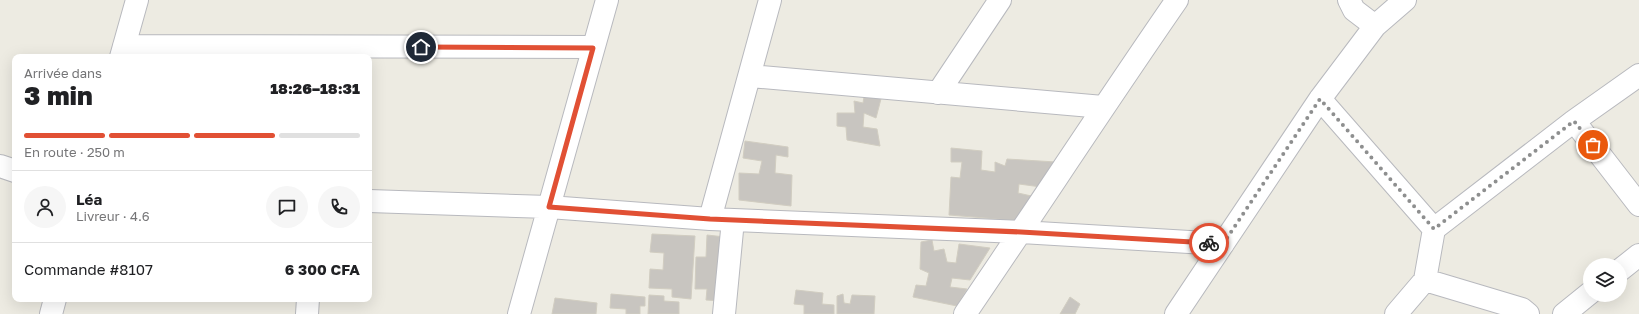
<!DOCTYPE html>
<html lang="fr">
<head>
<meta charset="utf-8">
<style>
	:root { --surface:#fff; --page:#f6f6f6; --text:#202124; --muted:#757577; --line:#e0e0e0; --accent:#e15034 }
	body { margin:0; font-family:"Golos Text",sans-serif; background:var(--page); color:var(--text); height:100vh; display:flex; flex-direction:column; font-size:15px; white-space:nowrap }
	* { box-sizing:border-box; margin:0 }
	p { font-size:13px; color:var(--muted) }
	.icon { flex:none; width:22px; height:22px; fill:none; stroke:currentColor; stroke-width:2; stroke-linecap:round; stroke-linejoin:round }
	.map { position:relative; flex:1; overflow:hidden }
	.panel { position:absolute; left:12px; top:54px; width:360px; height:248px; display:flex; flex-direction:column; background:var(--surface); border-radius:8px; box-shadow:0 4px 16px #0002 }
	.panel>* { flex:none }
	.tools { position:absolute; left:1583px; top:258px; display:grid; gap:8px }
	.tools a { display:grid; place-items:center; width:44px; height:44px; border-radius:50%; background:var(--surface); box-shadow:0 4px 16px #0002; font-size:20px }
	.pin { position:absolute; display:grid; place-items:center; width:34px; height:34px; color:#fff; margin:-17px; border:2px solid #fff; border-radius:50%; box-shadow:0 1px 4px #0007 }
	.courier { position:absolute; display:grid; place-items:center; width:40px; height:40px; margin:-20px; border:3px solid #e15034; border-radius:50%; background:#fff; color:#222; box-shadow:0 1px 5px #0007 }
	.overview em { font-style:normal; font-weight:800 }
	.overview div { display:flex; flex-direction:column-reverse }
	.overview { display:flex; align-items:center; justify-content:space-between; height:68px; padding:0 12px }
	h1 { font-size:26px; font-weight:800; line-height:30px }
	.bar { display:grid; grid-template-columns:repeat(4,1fr); gap:6px 4px; align-content:center; height:48px; padding:0 12px }
	.bar i { height:5px; border-radius:3px; background:var(--line) }
	.bar .current { background:var(--accent) }
	.bar p { grid-column:span 4 }
	.line { display:flex; align-items:center; gap:10px; padding:0 12px; border-top:1px solid var(--line) }
	.line div { flex:1 }
	.round { display:grid; place-items:center; flex:none; width:42px; height:42px; border-radius:21px; background:var(--page) }
	.map>svg:first-child { display:block }
	.building { fill:#c8c5c0; stroke:#d1cdc1 }
	.lines { fill:none; stroke-linecap:round; stroke-linejoin:round }
	.minor-casing { stroke:#b8b9be; stroke-width:24 }
	.minor { stroke:#fff; stroke-width:22 }
	.done { stroke:#8e8f8f; stroke-width:4; stroke-dasharray:0 7.2 }
	.route { stroke:#e15034; stroke-width:5 }
</style>
</head>
<body>
<div class="map">
<svg width="1639" height="314" viewBox="0 0 1639 314">
	<rect width="100%" height="100%" fill="#edebe2"/>
	<path class="building" d="M865 90 882 95 876 118 864 113 863 127 877 129 880 146 847 140 846 127 837 126V113H855L854 101 863 103Z
		M745 141 788 147V157L776 155 775 173 792 175 791 206 739 200V173L759 174 762 161 743 158Z
		M951 148 982 151 981 170 995 172V162L1005 166 1007 159 1056 162 1041 187 1019 184 1018 193 1036 197 1021 221 949 215 951 177 960 178 962 162H951Z
		M652 234 695 236 691 299 672 297V289L649 288 650 269 663 270 664 253 650 252Z
		M707 235 725 237 722 301 706 300 707 289H695L696 257H706Z
		M932 240 934 251 944 249 947 262 956 263 959 244 990 248 970 280 952 278 950 287 967 289 957 306 913 297 916 285 926 286 929 273 920 269 921 242Z
		M796 290 823 293 822 304 834 305V314H804V305L794 304Z
		M611 294 645 297V306H640V314H626V309L610 308Z
		M843 294 844 303 850 304 852 295 875 296 874 314H837V296Z
		M649 295 664 296V301L679 302V314H648Z
		M1070 297 1080 304 1075 314H1060Z
		M555 298 597 303 596 314H552Z"/>
	<g class="lines">
		<g class="minor-casing">
			<path id="minor" d="M1349 0 1354 10 1375 26
				M124 46 593 47
				M121 57 137 0
				M750 76 1103 107
				M938 93 1000 0
				M1320 99 1434 229
				M1574 121 1639 205
				M0 166 15 171
				M369 201 549 207 710 219 1021 232 1223 244
				M710 219 770 0
				M1620 270 1639 255
				M1425 280 1522 309 1528 314
				M51 314 55 299
				M307 314 308 299
				M519 314 607 0
				M724 314 733 220
				M965 314C1036 210 1105 104 1177 0
				M1176 314 1320 99 1375 26 1405 0
				M1396 314 1425 280 1434 229 1574 121 1639 75
				M1564 314 1590 293"/>
		</g>
		<use href="#minor" class="minor"/>
	</g>
	<g class="lines">
		<path class="done" d="M1209 243 1223 244 1320 99 1434 229 1574 121 1593 145"/>
		<path class="route" d="M421 47 593 48 549 207 710 219 1021 232 1209 243"/>
	</g>
</svg>
<div class="tools">
<a><svg class="icon" aria-label="layers" viewBox="0 0 24 24"><path d="M12 4l9 5-9 5-9-5zM3 14l9 5 9-5"/></svg></a>
</div>
<div class="pin" style="left:1593px;top:145px;background:#ea580c"><svg class="icon" aria-label="bag" viewBox="0 0 24 24"><path d="M5 8h14l-1 12H6zM9 8a3 3 0 0 1 6 0"/></svg></div>
<div class="pin" style="left:421px;top:47px;background:#1f2937"><svg class="icon" aria-label="home" viewBox="0 0 24 24"><path d="M3 11l9-7 9 7M6 9v11h12V9"/></svg></div>
<div class="courier" style="left:1209px;top:243px"><svg class="icon" aria-label="bike" viewBox="0 0 24 24"><circle cx="6" cy="16" r="4"/><circle cx="18" cy="16" r="4"/><path d="M6 16l4-8h5l3 8M10 8l3 8H6M13 5h3"/></svg></div>
<section class="panel">
<div class="overview"><div><h1>3 min</h1><p>Arrivée dans</p></div><em>18:26–18:31</em></div>
<div class="bar"><i class="current"></i><i class="current"></i><i class="current"></i><i></i><p>En route · 250 m</p></div>
<div class="line" style="height:72px"><a class="round"><svg class="icon" aria-label="person" viewBox="0 0 24 24"><circle cx="12" cy="8" r="4"/><path d="M4 21q1-7 8-7t8 7"/></svg></a><div><b>Léa</b><p>Livreur · 4.6</p></div><a class="round"><svg class="icon" aria-label="chat" viewBox="0 0 24 24"><path d="M4 5h16v11H9l-5 4z"/></svg></a><a class="round"><svg class="icon" aria-label="phone" viewBox="0 0 24 24"><path d="M5 4h4l2 5-3 2q2 4 5 5l2-3 5 2v4C11 20 4 13 5 4z"/></svg></a></div>
<div class="line" style="height:52px"><div>Commande #8107</div><b>6 300 CFA</b></div>
</section>
</div>
</body>
</html>
